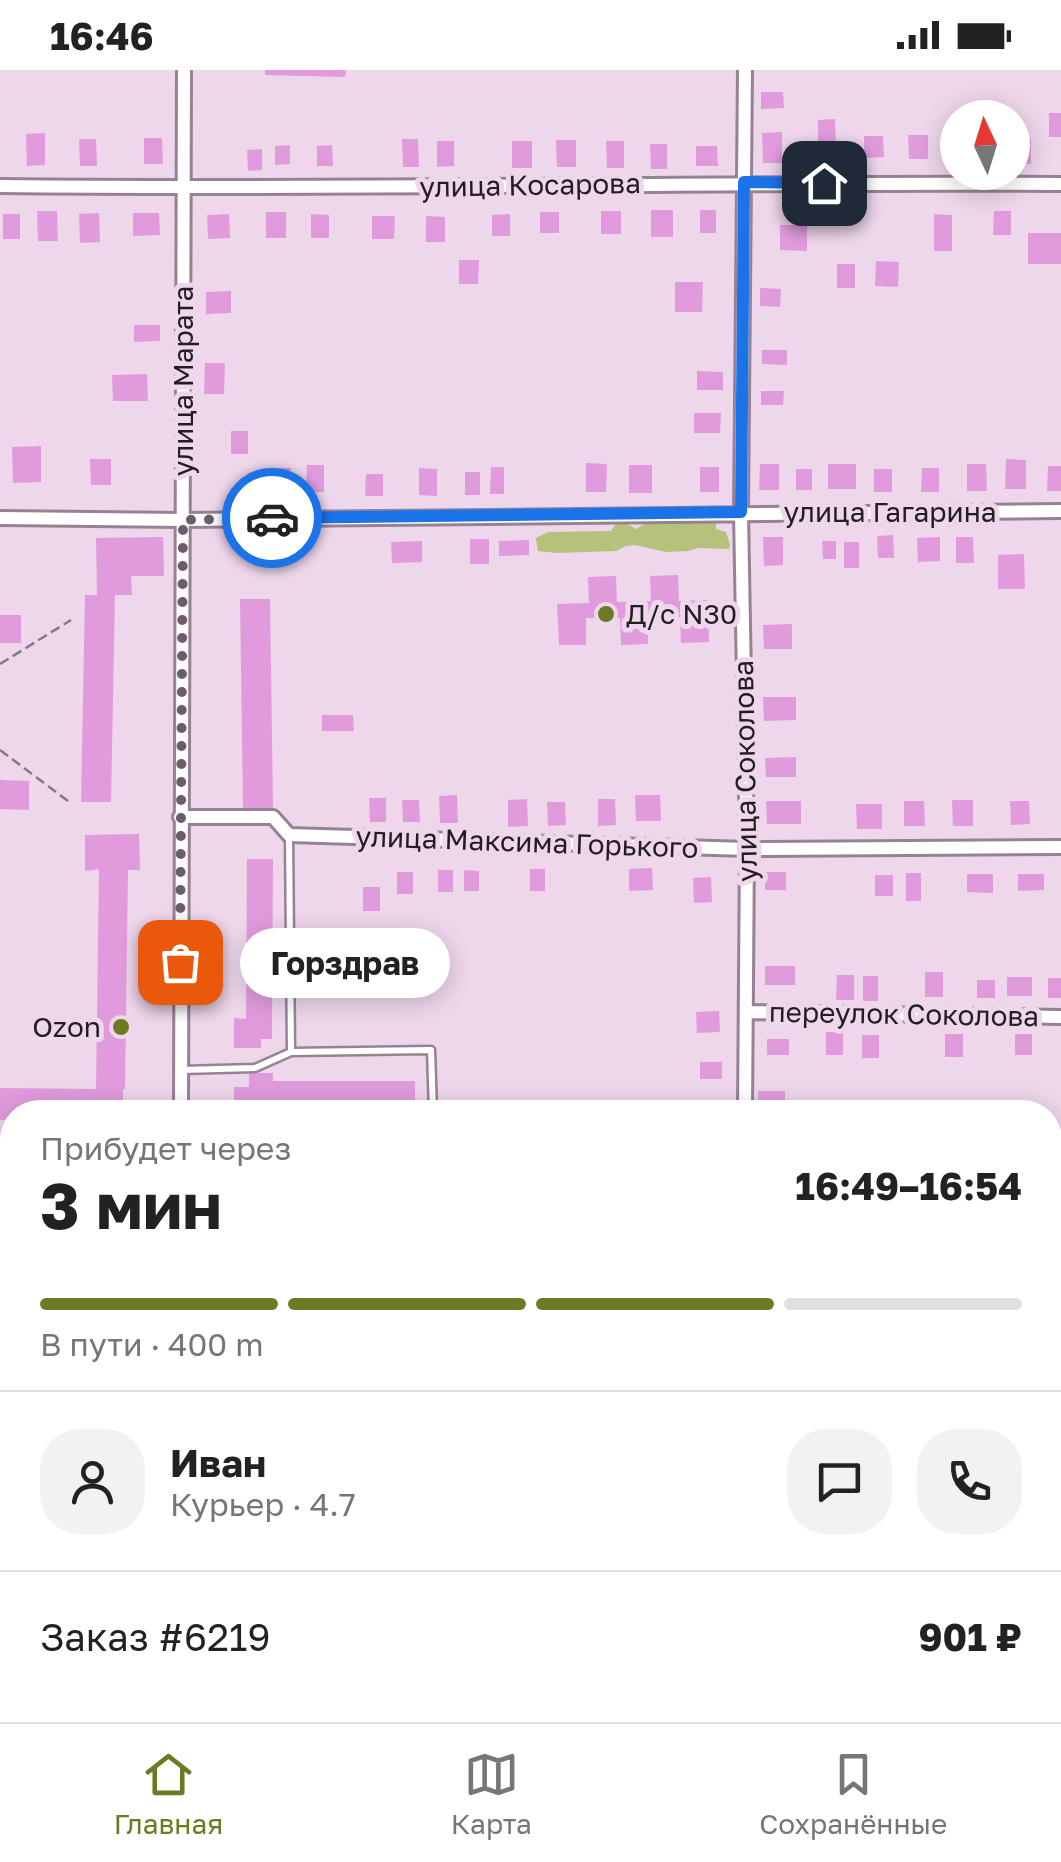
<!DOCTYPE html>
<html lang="ru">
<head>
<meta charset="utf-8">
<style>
	:root { --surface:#fff; --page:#f2f2f2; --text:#222; --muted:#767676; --line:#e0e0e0; --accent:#6e7924 }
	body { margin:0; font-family:"Golos Text",sans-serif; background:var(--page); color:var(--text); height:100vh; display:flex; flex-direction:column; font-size:38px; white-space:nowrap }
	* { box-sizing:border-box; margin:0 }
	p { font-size:32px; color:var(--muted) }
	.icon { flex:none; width:55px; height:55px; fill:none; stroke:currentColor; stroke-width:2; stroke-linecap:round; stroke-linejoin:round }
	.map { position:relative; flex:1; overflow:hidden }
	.side { position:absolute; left:0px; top:1030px; width:1062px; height:622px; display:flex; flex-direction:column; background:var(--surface); border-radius:40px 40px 0 0; box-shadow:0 5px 25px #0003 }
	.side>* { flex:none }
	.needle { width:65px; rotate:356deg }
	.controls { position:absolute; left:940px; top:30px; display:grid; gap:20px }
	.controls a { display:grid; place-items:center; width:90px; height:90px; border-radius:50%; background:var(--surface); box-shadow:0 5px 25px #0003; font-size:50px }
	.pin { position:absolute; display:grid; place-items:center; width:85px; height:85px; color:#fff; margin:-42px; border-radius:20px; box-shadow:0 5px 15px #0006 }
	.courier { position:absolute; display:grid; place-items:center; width:100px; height:100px; margin:-50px; border:8px solid #1a73e8; border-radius:50%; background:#fff; color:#222; box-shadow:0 2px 12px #0007 }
	.bubble { position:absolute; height:70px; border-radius:35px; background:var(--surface); box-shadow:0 5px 25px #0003; font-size:32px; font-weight:700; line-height:70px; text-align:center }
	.overview em { font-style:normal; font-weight:700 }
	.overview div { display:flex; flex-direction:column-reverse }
	.overview { display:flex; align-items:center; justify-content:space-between; height:170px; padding:0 40px }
	h1 { font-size:65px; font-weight:700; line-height:75px }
	.bar { display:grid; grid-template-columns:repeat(4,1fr); gap:15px 10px; align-content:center; height:120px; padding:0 40px }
	.bar i { height:12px; border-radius:8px; background:var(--line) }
	.bar .active { background:var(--accent) }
	.bar p { grid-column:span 4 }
	.line { display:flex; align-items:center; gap:25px; padding:0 40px; border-top:2px solid var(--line) }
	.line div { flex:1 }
	.round { display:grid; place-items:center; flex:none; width:105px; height:105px; border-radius:40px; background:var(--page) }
	.status { display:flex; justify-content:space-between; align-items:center; height:70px; padding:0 50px; background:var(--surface); direction:ltr }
	.status svg { height:28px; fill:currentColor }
	.tab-bar { display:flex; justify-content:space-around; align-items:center; height:140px; border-top:2px solid var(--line); background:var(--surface); font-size:28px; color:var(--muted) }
	.tab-bar a { display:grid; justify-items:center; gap:5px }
	.tab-bar .active { color:var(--accent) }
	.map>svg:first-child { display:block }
	.green { fill:#b6c27c }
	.building { fill:#e19bdd }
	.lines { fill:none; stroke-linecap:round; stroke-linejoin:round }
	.lane-casing { stroke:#978295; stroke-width:11 }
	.street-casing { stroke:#978295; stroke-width:18 }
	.primary-casing { stroke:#fff; stroke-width:25 }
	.path { stroke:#867784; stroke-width:2.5; stroke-dasharray:10 5; stroke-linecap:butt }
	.lane { stroke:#fff; stroke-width:6 }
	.street { stroke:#fff; stroke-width:12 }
	.primary { stroke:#b5bc83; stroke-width:20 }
	.done { stroke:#6b5d69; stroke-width:10; stroke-dasharray:0 18 }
	.route { stroke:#1a73e8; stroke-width:12 }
	.poi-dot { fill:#6e7924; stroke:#eed6eb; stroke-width:4 }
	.labels { text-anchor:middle; stroke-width:10; stroke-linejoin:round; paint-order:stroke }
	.street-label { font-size:28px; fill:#241c23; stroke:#eed6eb }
	.poi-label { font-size:28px; fill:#241c23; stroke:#eed6eb; text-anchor:start }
</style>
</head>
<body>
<div class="status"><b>16:46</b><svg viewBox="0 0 49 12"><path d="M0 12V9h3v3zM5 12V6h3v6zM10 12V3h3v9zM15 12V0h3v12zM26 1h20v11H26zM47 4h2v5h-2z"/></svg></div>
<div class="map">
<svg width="1061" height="1652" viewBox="0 0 1061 1652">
	<rect width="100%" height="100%" fill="#eed6eb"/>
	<path class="green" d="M651 450H716V459L726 462 730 475 729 479 697 478 688 481 666 482 635 475 626 476 616 481 557 483 538 481 536 468 548 462 611 461 615 455 622 451 636 459Z"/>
	<path class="building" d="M265 0H346L345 7 265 5Z
		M761 22H783L784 38 761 39Z
		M1049 43H1061V67H1049Z
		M835 49 836 76H818V50Z
		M782 62V93H763L762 63Z
		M45 63V95L27 96 26 64Z
		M908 65H928V89H909Z
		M864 66H883L884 87 864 88Z
		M944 66H958V90H945Z
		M144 68H162L163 94H144Z
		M79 69H96L97 96H80Z
		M402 69H418L419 97H403Z
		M1015 69H1031V94H1016Z
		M556 70H576V97H557Z
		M437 71H454V96L437 97Z
		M512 71H532V98H512Z
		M606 71H624V98H607Z
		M650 74H667V99H651Z
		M290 75V94L275 95V76Z
		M332 75 333 96H317V76Z
		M696 76H717L718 96H696Z
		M262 79V100L248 101 247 80Z
		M651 140H673V167H651Z
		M700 140H716V163H700Z
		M37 141H57L58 171H38Z
		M601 141H621V164H601Z
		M994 141H1011V165H993Z
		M266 142H286V168H266Z
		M540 142H559V163H540Z
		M99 143 100 172 80 173 79 144Z
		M133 143H159L160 165 133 166Z
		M3 144H20V169H3Z
		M229 144 230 168 208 169 207 145Z
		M311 144 329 145V168H311Z
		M510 144V166H492V145Z
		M934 144 952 145V181H934Z
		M372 146H395L394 169H372Z
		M426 146 445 147V172H426Z
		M780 155H807V181L780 180Z
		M1028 163H1061V194H1028Z
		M459 190H479L478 214H459Z
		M876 191 899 192 898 217 875 216Z
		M837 194H855V218H837Z
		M675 212H703L702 242H675Z
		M760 218 781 219 780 237 760 236Z
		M231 221V243L206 244V222Z
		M134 255H160V271L134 272Z
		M762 280H787V295L762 294Z
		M205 293H225L224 324H204Z
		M697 301 723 302V320H697Z
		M147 304 148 331H113L112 305Z
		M761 321H784L783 335H761Z
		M694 343H721L720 363H694Z
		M231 361H248V384H231Z
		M41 376V412L13 413 12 377Z
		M90 389H111V415H91Z
		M1006 389 1026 390V419H1005Z
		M586 393 607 394 606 422H586Z
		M760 394H779V420H759Z
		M828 394H856V419H828Z
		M967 394H986L987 421H967Z
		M307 395H324V422H306Z
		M629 395H652V423H629Z
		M1048 396H1061V421H1047Z
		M491 397H504V424H490Z
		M700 397H719V422H700Z
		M268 398H291V422H268Z
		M419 398 437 399V426L419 425Z
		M922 398H939V422H921Z
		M796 399H812V420H796Z
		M874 399H892V422H874Z
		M465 402H480V425H465Z
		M366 404H383V426H365Z
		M893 465 894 488H878L877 466Z
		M163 467 164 506H131L132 525H115L111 732H81L85 525H97L96 468Z
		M763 467H783V495L764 496Z
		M940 467V491L918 492 917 468Z
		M956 467H973L974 493H956Z
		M470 469H489V494H470Z
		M529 470V485L499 486V471Z
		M422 471V492L392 493 391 472Z
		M822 471H836V489H823Z
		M844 472H859V498H844Z
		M1024 484 1025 519H998V485Z
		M678 505 679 531 708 530 709 572 681 573 680 547 648 548V574L621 575 620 548H586V575H559L557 534 589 533 588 507 616 506 617 532 651 531 650 506Z
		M240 529H270L273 738H243Z
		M0 545H21V573H0Z
		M792 554V579H764L763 555Z
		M763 627H796V650L764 651Z
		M322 645H353L354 661H322Z
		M796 687V707H766L765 688Z
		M0 710 29 711V740L0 739Z
		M457 725 458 753H440L439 726Z
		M635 725H660L661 751H636Z
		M369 728H386V752H370Z
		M527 729 528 756 508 757V730Z
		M598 729H615L616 755 598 756Z
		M402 730H419L420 752H403Z
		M952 730H973V756H953Z
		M766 731H801V754H767Z
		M904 731H924L925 756H904Z
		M1010 731H1029L1030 754 1011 755Z
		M547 732H565L566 755 548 756Z
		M856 734H882V759H857Z
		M139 764 140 800H128L125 1019H123V1042H12V1050H0V1018L96 1019 99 799 85 801V765Z
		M247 789H273L272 969H261V978H234V948L246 949Z
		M652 798 653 820 629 821V799Z
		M530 799H545V821H530Z
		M438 800H453V822H438Z
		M464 800 479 801V821H464Z
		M397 802H413V824H397Z
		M765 802H786V820H765Z
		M906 803H921V831H906Z
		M967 804H993V823L967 822Z
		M1018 804H1044V820L1018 821Z
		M875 805H893V826H875Z
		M711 807 712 832 694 833 693 808Z
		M363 817H380V841H363Z
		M765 896H795V915H765Z
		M925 902H943V927H925Z
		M837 905H854V930H836Z
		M863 906H878V931H863Z
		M1007 907H1032V926H1007Z
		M1048 908H1061V928H1048Z
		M977 910H995V928H977Z
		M719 941 720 962 697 963 696 942Z
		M826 962H843V985H826Z
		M945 964H963V987H945Z
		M1015 964H1032V985H1015Z
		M862 965H879V988H862Z
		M767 969H789V985H767Z
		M700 992H722V1009H700Z
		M249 1003H273V1011H415V1039H273V1042H234V1017H249Z
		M758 1021H785V1042H758Z
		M1061 1479V1500L1051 1489Z
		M0 1487H11V1509H0Z
		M0 1547H12L11 1573H0Z
		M1050 1604 1061 1615 1050 1628Z
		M327 1640H352V1652H326Z
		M422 1640H454V1652H421Z
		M464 1640H512V1652H464Z
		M708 1640H729V1649L708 1650Z
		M786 1640H806L807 1651 787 1652Z"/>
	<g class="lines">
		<g class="lane-casing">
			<path id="lane" d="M289 766 291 982 431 980 433 1042
				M181 1000 255 998 291 982
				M29 1640V1652
				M179 1642 262 1640"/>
		</g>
		<g class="street-casing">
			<path id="street" d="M745 0 741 442 747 779 745 1042
				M0 116C354 120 707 112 1061 114
				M0 448 183 450 1061 441
				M180 747H273L289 765 747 779 1061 777
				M747 942 1061 947
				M181 1042 184 0
				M1050 1113H1061
				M0 1524H12
				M177 1640V1652
				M755 1640V1652
				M1023 1640 1037 1652
				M1052 1652 1061 1644"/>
		</g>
		<g class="primary-casing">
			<path id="primary" d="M0 1177 12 1176
				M1050 1407 1061 1419"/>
		</g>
		<path class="path" d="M0 594 71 550
			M0 680 72 734"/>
		<use href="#lane" class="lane"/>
		<use href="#street" class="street"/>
		<use href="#primary" class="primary"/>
	</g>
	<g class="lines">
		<path class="done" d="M180 892 183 450 272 448"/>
		<path class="route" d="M272 448 741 442 744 112 824 113"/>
	</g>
	<g class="poi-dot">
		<circle cx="606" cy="544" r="10"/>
		<circle cx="121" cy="957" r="10"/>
	</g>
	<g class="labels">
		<g class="street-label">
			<text transform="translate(530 115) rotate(-1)" y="10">улица Косарова</text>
			<text transform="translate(183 311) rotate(-90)" y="10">улица Марата</text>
			<text x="890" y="452">улица Гагарина</text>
			<text transform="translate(745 701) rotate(-91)" y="10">улица Соколова</text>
			<text transform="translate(527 772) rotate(2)" y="10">улица Максима Горького</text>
			<text transform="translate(904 944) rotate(1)" y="10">переулок Соколова</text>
		</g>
		<g class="poi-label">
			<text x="626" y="554">Д/с N30</text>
			<text x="101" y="967" text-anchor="end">Ozon</text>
		</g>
	</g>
</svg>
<div class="controls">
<a><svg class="needle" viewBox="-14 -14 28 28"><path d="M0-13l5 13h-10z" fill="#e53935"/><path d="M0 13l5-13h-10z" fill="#767676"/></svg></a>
</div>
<div class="pin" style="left:180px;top:892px;background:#ea580c"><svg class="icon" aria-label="bag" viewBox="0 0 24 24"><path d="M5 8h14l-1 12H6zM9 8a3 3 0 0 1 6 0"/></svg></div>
<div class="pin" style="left:824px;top:113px;background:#1f2937"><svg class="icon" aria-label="home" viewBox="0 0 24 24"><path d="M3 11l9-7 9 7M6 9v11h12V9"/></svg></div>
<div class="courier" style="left:272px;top:448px"><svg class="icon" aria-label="car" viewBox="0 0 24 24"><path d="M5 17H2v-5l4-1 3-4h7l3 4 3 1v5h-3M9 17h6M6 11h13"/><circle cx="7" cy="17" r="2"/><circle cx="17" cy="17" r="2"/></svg></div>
<div class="bubble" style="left:240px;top:858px;width:210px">Горздрав</div>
<section class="side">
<div class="overview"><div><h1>3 мин</h1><p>Прибудет через</p></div><em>16:49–16:54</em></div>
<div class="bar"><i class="active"></i><i class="active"></i><i class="active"></i><i></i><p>В пути · 400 m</p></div>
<div class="line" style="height:180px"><a class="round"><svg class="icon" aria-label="person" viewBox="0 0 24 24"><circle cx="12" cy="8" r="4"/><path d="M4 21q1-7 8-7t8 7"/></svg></a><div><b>Иван</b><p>Курьер · 4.7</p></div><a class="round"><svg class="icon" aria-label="chat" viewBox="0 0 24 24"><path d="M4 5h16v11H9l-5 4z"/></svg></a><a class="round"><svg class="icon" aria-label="phone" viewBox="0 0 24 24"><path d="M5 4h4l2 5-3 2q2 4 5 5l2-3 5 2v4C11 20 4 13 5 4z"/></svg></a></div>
<div class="line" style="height:130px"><div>Заказ #6219</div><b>901 ₽</b></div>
</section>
</div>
<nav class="tab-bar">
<a class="active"><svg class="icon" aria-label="home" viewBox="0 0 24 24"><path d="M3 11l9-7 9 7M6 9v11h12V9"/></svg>Главная</a>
<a><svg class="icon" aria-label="map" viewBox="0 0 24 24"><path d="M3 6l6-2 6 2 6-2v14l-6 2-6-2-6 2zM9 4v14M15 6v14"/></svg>Карта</a>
<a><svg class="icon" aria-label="saved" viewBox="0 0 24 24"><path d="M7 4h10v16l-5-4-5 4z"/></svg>Сохранённые</a>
</nav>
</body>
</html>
